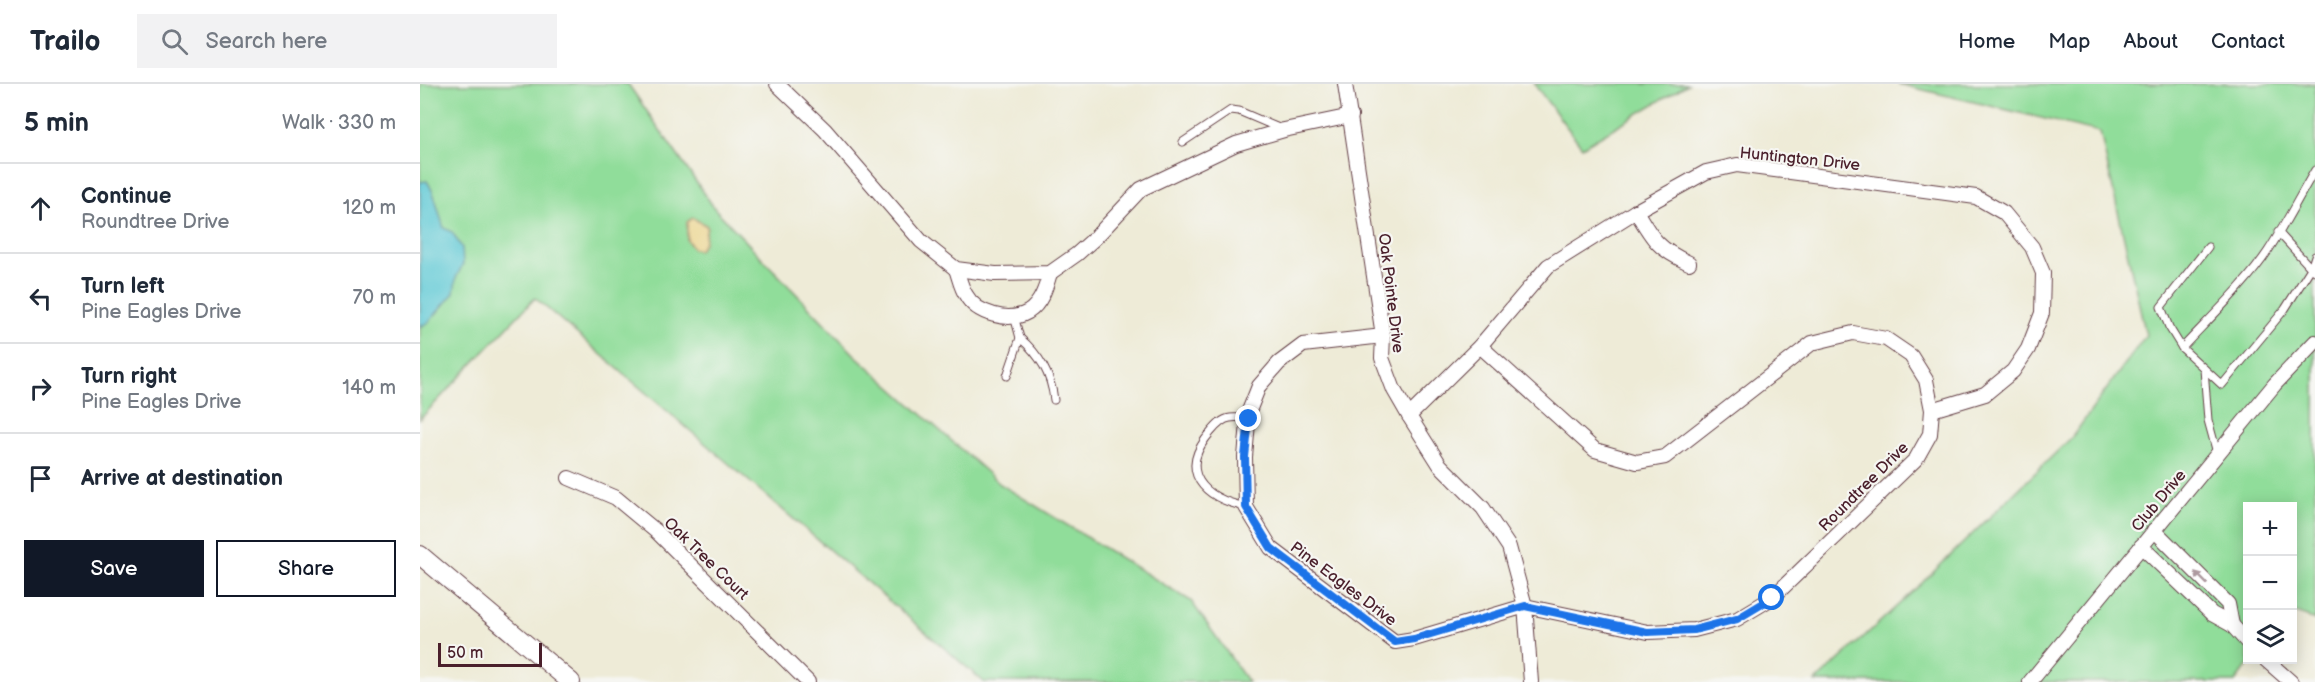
<!DOCTYPE html>
<html lang="en">
<head>
<meta charset="utf-8">
<style>
  :root { --surface:#fff; --page:#f2f2f3; --text:#1f2937; --muted:#747a83; --line:#e0e1e3; --accent:#111827 }
  body { margin:0; font-family:"Balsamiq Sans",sans-serif; background:var(--page); color:var(--text) }
  .controls { position:absolute; right:18px; bottom:18px; display:grid; overflow:hidden; border-radius:0px; box-shadow:0 3px 15px #0003 }
  .controls button { width:54px; height:54px; display:grid; place-items:center; padding:0; border:0; border-bottom:2px solid var(--line); background:var(--surface); color:var(--text); font:30px sans-serif }
  .scale { position:absolute; left:18px; bottom:15px; width:104px; box-sizing:border-box; padding-left:6px; border:3px solid #4a1f2b; border-top:0; font-size:16px; line-height:21px; white-space:nowrap; color:#4a1f2b; -webkit-text-stroke:4px #f6f6f2; paint-order:stroke }
  .stop { position:absolute; width:18px; height:18px; margin:-14px; border:4px solid #1a73e8; border-radius:50%; background:#fff }
  .stop.end { background:#1a73e8; border-color:#fff; box-shadow:0 2px 6px #0008 }
  .list { margin:0; padding:0; list-style:none }
  h2 { display:flex; justify-content:space-between; align-items:center; height:78px; margin:0; padding:0 24px; font-size:26px }
  h2 small { font-size:20px; font-weight:400; color:var(--muted) }
  .list li { display:grid; grid-template-columns:39px 1fr auto; gap:18px; align-items:center; box-sizing:border-box; height:90px; padding:0 24px; border-top:2px solid var(--line) }
  .list b { display:block; font-size:22px; white-space:nowrap }
  .list p { margin:0; font-size:20px; white-space:nowrap; color:var(--muted) }
  .list em { font-size:20px; font-style:normal; color:var(--muted) }
  .actions { display:flex; gap:12px; padding:18px 24px }
  .actions a { flex:1; padding:14px 0; border:2px solid var(--accent); border-radius:0px; text-align:center; font-size:21px; color:var(--accent) }
  .actions .main { background:var(--accent); color:#fff }
  .icon { flex:none; width:33px; height:33px; fill:none; stroke:currentColor; stroke-width:2; stroke-linecap:round; stroke-linejoin:round }
  .map { position:relative; flex:none; width:1895px; height:598px; overflow:hidden }
  header { display:flex; align-items:center; gap:36px; box-sizing:border-box; height:84px; padding:0 30px; background:var(--surface); border-bottom:2px solid var(--line) }
  header strong { font-size:28px }
  nav { display:flex; gap:33px; margin-inline-start:auto; font-size:21px }
  .search { width:420px; height:54px; background:var(--page); display:flex; align-items:center; gap:15px; box-sizing:border-box; padding:0 21px; border-radius:0px; color:var(--muted); font-size:22px }
  main { display:flex }
  aside { flex:1; background:var(--surface) }
  .map>svg:first-child { display:block }
  .green { fill:#90dd9a; stroke:#6d7e62; stroke-width:1.5 }
  .sand { fill:#eeda9e; stroke:#9c7c64; stroke-width:1.5 }
  .water { fill:#5dc9d5; stroke:#547480; stroke-width:1.5 }
  .lines { fill:none; stroke-linecap:round; stroke-linejoin:round }
  .service-casing { stroke:#633e45; stroke-width:9 }
  .minor-casing { stroke:#633e45; stroke-width:16 }
  .tertiary-casing { stroke:#633e45; stroke-width:20 }
  .service { stroke:#fff; stroke-width:7 }
  .minor { stroke:#fff; stroke-width:14 }
  .tertiary { stroke:#fff; stroke-width:18 }
  .oneway { fill:#ae9aa0 }
  .route { stroke:#1a73e8; stroke-width:8 }
  .labels { text-anchor:middle; stroke-width:4.5; stroke-linejoin:round; paint-order:stroke }
  .street-label { font-size:16px; fill:#4a1f2b; stroke:#f6f6f2 }
</style>
</head>
<body>
<header>
<strong>Trailo</strong>
<div class="search"><svg class="icon" aria-label="search" viewBox="0 0 24 24"><circle cx="10" cy="10" r="6"/><path d="M15 15l6 6"/></svg>Search here</div>
<nav><a>Home</a><a>Map</a><a>About</a><a>Contact</a></nav>
</header>
<main>
<aside>
<h2>5 min<small>Walk · 330 m</small></h2>
<ul class="list">
<li><svg class="icon" aria-label="ahead" viewBox="0 0 24 24"><path d="M12 20V5M6 11l6-6 6 6"/></svg><div><b>Continue</b><p>Roundtree Drive</p></div><em>120 m</em></li>
<li><svg class="icon" aria-label="left" viewBox="0 0 24 24"><path d="M17 20v-9H6M10 6l-5 5 5 5"/></svg><div><b>Turn left</b><p>Pine Eagles Drive</p></div><em>70 m</em></li>
<li><svg class="icon" aria-label="right" viewBox="0 0 24 24"><path d="M7 20v-9h11M14 6l5 5-5 5"/></svg><div><b>Turn right</b><p>Pine Eagles Drive</p></div><em>140 m</em></li>
<li><svg class="icon" aria-label="arrive" viewBox="0 0 24 24"><path d="M6 21V4h12l-3 4 3 4H6"/></svg><div><b>Arrive at destination</b></div></li>
</ul>
<div class="actions"><a class="main">Save</a><a>Share</a></div>
</aside>
<div class="map">
<svg width="1895" height="598" viewBox="0 0 1895 598">
  <rect width="100%" height="100%" fill="#f6f6f2"/>
  <filter id="ink" filterUnits="userSpaceOnUse"><feTurbulence type="fractalNoise" baseFrequency=".0167" numOctaves="2"/><feDisplacementMap in="SourceGraphic" scale="12" xChannelSelector="R" yChannelSelector="G"/><feConvolveMatrix kernelMatrix="1 2 1 2 8 2 1 2 1" color-interpolation-filters="sRGB"/></filter>
  <filter id="wash" filterUnits="userSpaceOnUse"><feTurbulence type="fractalNoise" baseFrequency=".008" numOctaves="4" result="noise"/><feDisplacementMap in="SourceGraphic" scale="24" xChannelSelector="R" yChannelSelector="G"/><feGaussianBlur stdDeviation="1.35" result="paint"/><feColorMatrix in="noise" values="0 0 0 0 0 0 0 0 0 0 0 0 0 0 0 0 0 1.4 0 .05"/><feComposite in="paint" operator="in"/></filter>
  <g filter="url(#wash)">
    <rect width="100%" height="100%" fill="#eeebd7"/>
    <g class="green">
      <path d="M0,0H208L295,125L434,270L580,400L771,517L828,598H564L115,214L0,335Z"/>
      <path d="M1114,0H1268L1162,63Z"/>
      <path d="M1478,0H1895V536L1873,528L1872,422H1828V576H1832L1815,598H1395L1502,499L1652,353L1726,251L1680,48Z"/>
    </g>
    <path class="sand" d="M273,134L287,142L284,159L279,166L273,165L267,156V138Z"/>
    <path class="water" d="M7,97C17,112 18,128 24,144L32,148L42,164L43,180L36,194L34,209L9,238L0,243V98Z"/>
  </g>
  <g filter="url(#ink)">
    <g class="lines">
      <g class="service-casing">
        <g id="service">
          <path d="M763,58L811,26L819,27L861,45"/>
          <path d="M1858,148L1891,184L1865,225L1802,301L1762,264C1789,235 1827,199 1848,167C1865,141 1879,113 1895,86"/>
          <path d="M1895,172L1891,184L1895,187"/>
          <path d="M600,254C620,271 631,290 634,316"/>
          <path d="M1762,264L1749,243L1741,223L1788,163"/>
          <path d="M1784,285L1788,336L1797,369"/>
          <path d="M587,292L600,254L594,232"/>
          <path d="M826,423C784,414 756,388 791,348C796,342 802,335 810,334C816,333 823,334 829,335"/>
        </g>
      </g>
      <g class="minor-casing">
        <g id="minor">
          <path d="M357,0L405,46L501,157L536,185L575,190L630,189L657,170L675,154L721,105L816,60L864,46L931,32"/>
          <path d="M925,0L963,252L962,274L974,306L989,332L1020,381L1063,424L1089,463L1105,522L1111,598"/>
          <path d="M1216,127C1233,156 1238,165 1269,179"/>
          <path d="M536,185C539,193 541,204 546,211C556,230 589,239 608,228C621,220 626,203 630,189"/>
          <path d="M963,252L883,261L859,279L839,302L829,327L825,373L826,423L851,464L975,558L994,555L1105,522L1228,548L1274,546L1317,535L1352,514L1496,375L1510,350L1512,326L1506,296L1491,272L1466,255L1433,249L1392,259L1245,373L1217,378L1175,366L1060,262"/>
          <path d="M989,332L1060,262L1128,182L1216,127L1286,88L1317,81L1556,113L1584,129L1612,163L1623,189L1622,229L1608,265L1593,287L1565,310L1512,326"/>
          <path d="M149,394L196,414L237,448L388,598"/>
          <path d="M1734,446L1808,520L1812,541"/>
          <path d="M1721,462L1792,530L1812,541L1828,559"/>
          <path d="M1846,576L1871,598"/>
          <path d="M1610,598L1855,300L1895,258"/>
        </g>
      </g>
      <g class="tertiary-casing">
        <path id="tertiary" d="M0,471L151,598"/>
      </g>
      <use href="#service" class="service"/>
      <use href="#minor" class="minor"/>
      <use href="#tertiary" class="tertiary"/>
    </g>
    <defs><path id="oneway-solid" d="M-6-.8H1V-3.2L6.5 0L1 3.2V.8H-6Z" transform="scale(1.5)"/></defs>
    <use class="oneway" href="#oneway-solid" transform="translate(1781 494) rotate(-135)"/>
  </g>
  <g class="lines" filter="url(#ink)">
    <path class="route" d="M829,335L825,373L826,423L851,464L975,558L994,555L1105,522L1227,548L1274,546L1317,535L1352,514"/>
  </g>
  <g class="labels">
    <g class="street-label">
      <text transform="translate(1380 74) rotate(6)" y="6">Huntington Drive</text>
      <text transform="translate(972 209) rotate(83)" y="6">Oak Pointe Drive</text>
      <text transform="translate(1443 402) rotate(-45)" y="6">Roundtree Drive</text>
      <text transform="translate(1738 416) rotate(-50)" y="6">Club Drive</text>
      <text transform="translate(287 474) rotate(44)" y="6">Oak Tree Court</text>
      <text transform="translate(924 499) rotate(37)" y="6">Pine Eagles Drive</text>
    </g>
  </g>
</svg>
<div class="controls">
<button>+</button>
<button>−</button>
<button><svg class="icon" aria-label="layers" viewBox="0 0 24 24"><path d="M12 4l9 5-9 5-9-5zM3 14l9 5 9-5"/></svg></button>
</div>
<div class="scale">50 m</div>
<div class="stop" style="left:1352px;top:514px"></div>
<div class="stop end" style="left:829px;top:335px"></div>
</div>
</main>
</body>
</html>
